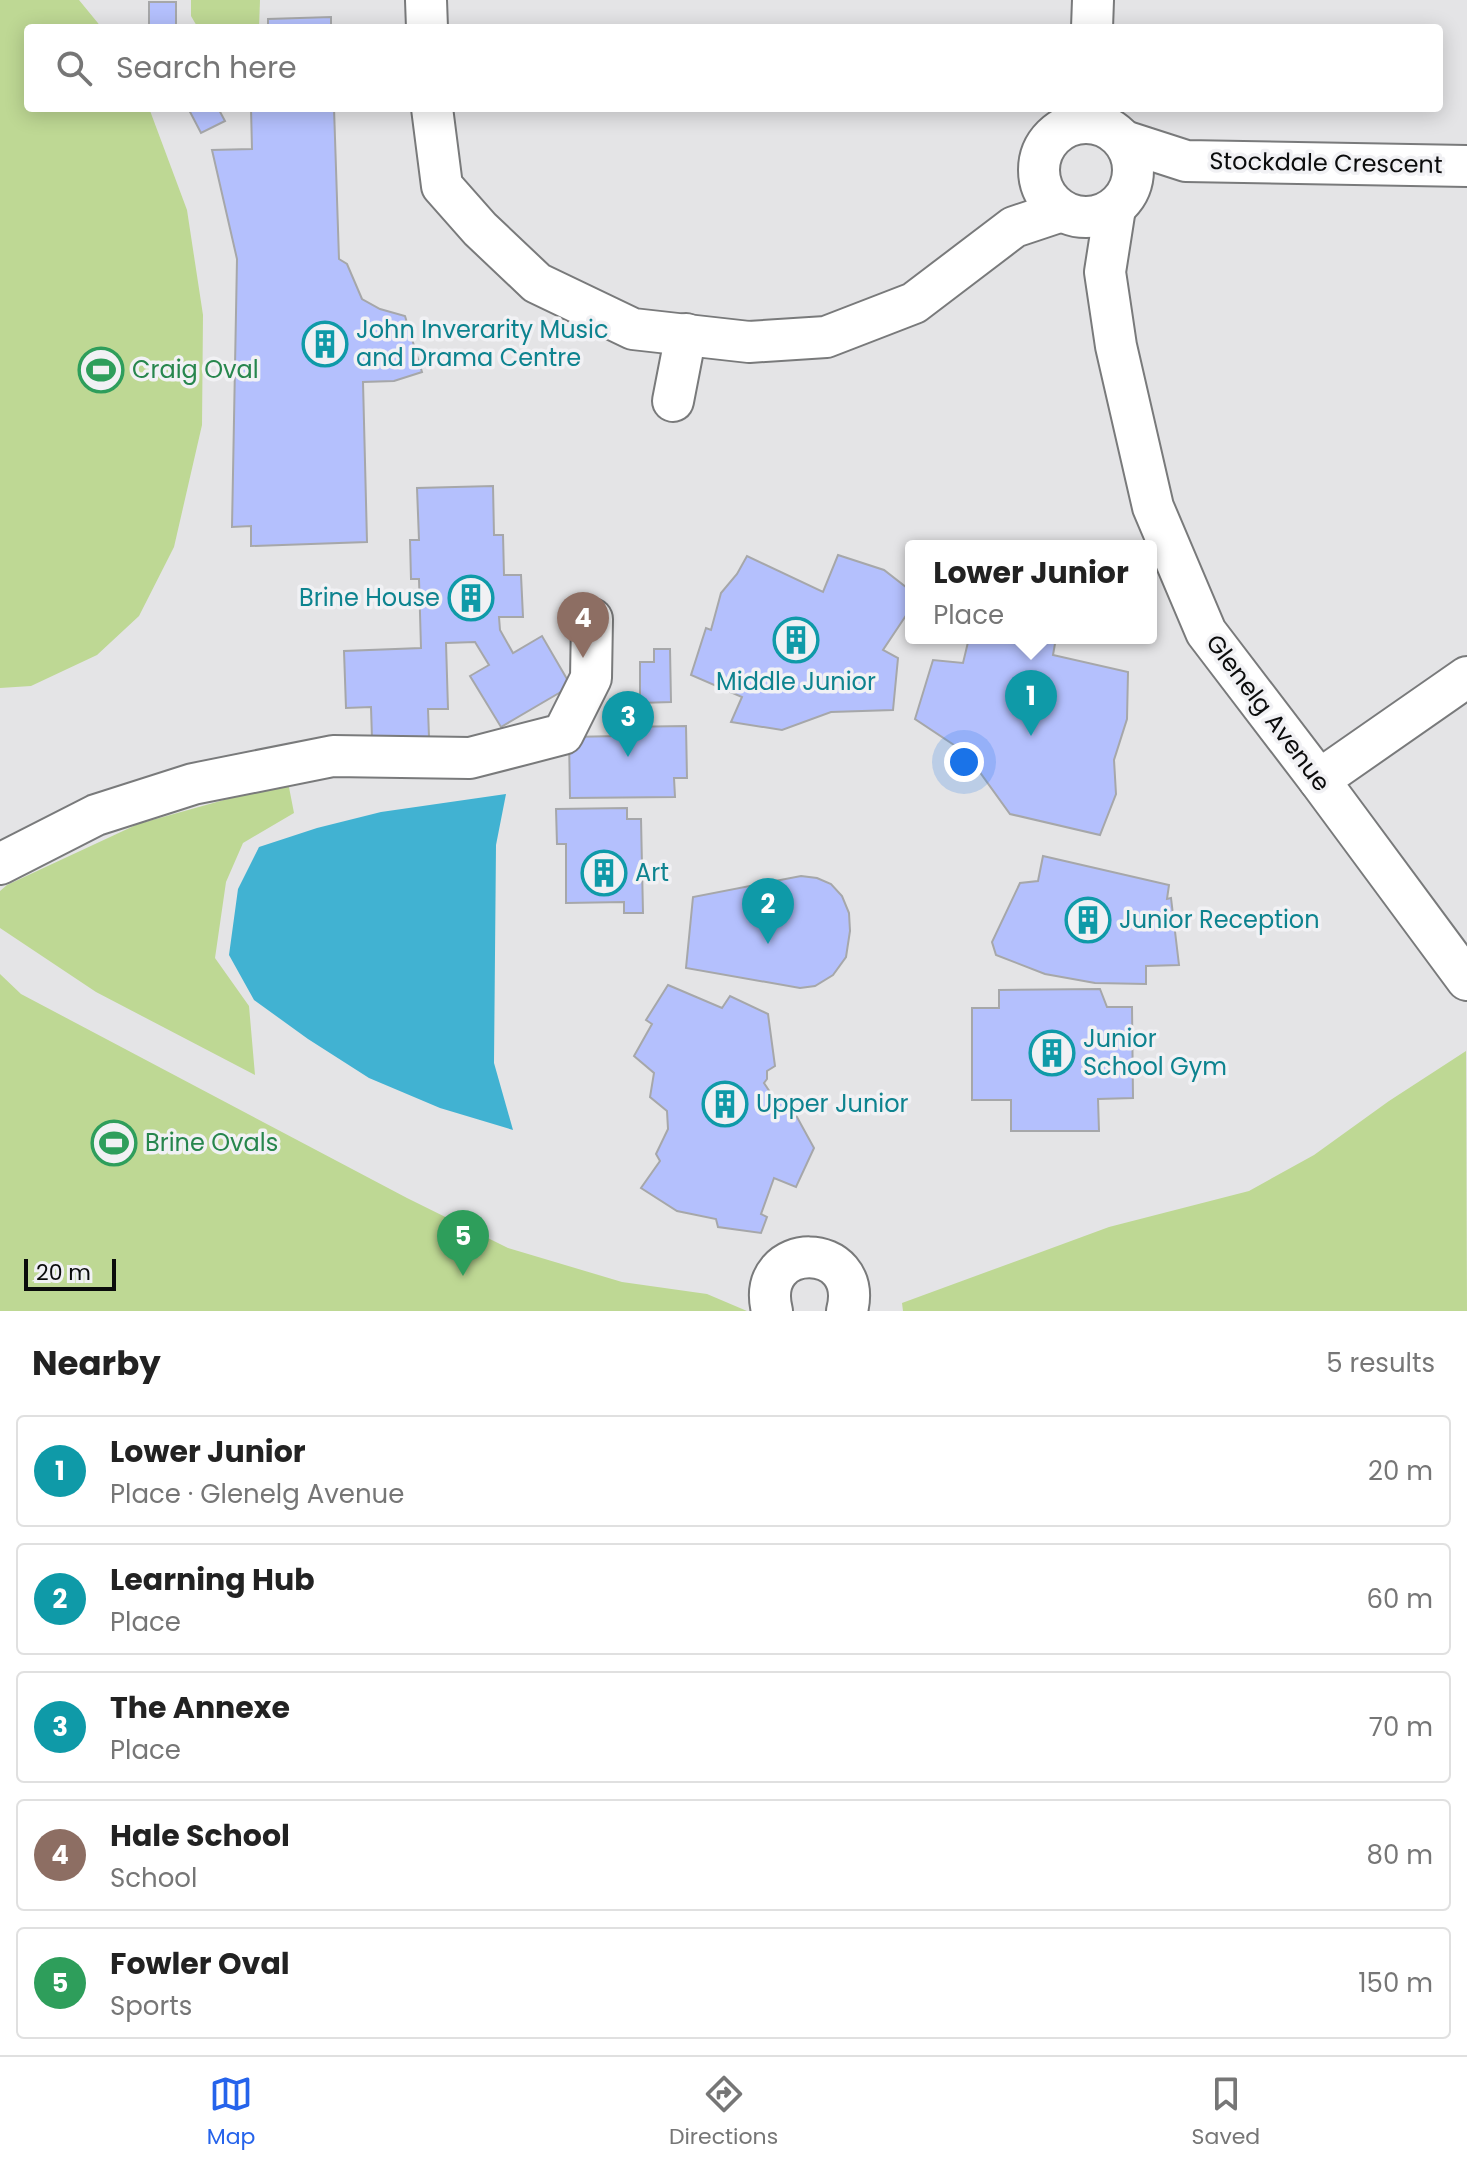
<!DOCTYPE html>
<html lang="en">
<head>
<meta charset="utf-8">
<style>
  :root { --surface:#fff; --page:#f2f2f2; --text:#222; --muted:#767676; --line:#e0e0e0; --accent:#2563eb }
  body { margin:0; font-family:Poppins,sans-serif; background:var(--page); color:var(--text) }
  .scale { position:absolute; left:24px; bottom:20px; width:92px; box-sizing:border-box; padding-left:8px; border:4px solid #0b0c0c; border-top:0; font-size:22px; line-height:28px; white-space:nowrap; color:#0b0c0c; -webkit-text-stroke:6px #f1f1f4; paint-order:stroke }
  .you { position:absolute; left:964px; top:762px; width:28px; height:28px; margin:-20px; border:6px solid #fff; border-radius:50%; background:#1a73e8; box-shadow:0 0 0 12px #1a73e833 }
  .badge { display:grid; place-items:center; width:52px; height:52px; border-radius:50%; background:var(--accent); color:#fff; font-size:26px; font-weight:700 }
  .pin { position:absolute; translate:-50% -66px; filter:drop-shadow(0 2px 4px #0008) }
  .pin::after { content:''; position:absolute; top:42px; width:28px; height:24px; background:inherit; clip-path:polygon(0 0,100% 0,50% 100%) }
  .popup { position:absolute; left:905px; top:540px; width:252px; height:104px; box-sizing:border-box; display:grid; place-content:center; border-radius:8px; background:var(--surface); filter:drop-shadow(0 2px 6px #0005); font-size:26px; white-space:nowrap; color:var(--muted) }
  .popup b { font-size:30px; color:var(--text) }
  .popup::after { content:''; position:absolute; left:50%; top:100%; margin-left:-16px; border:16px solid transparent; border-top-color:var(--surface) }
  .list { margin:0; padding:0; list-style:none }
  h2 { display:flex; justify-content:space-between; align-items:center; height:104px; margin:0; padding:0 32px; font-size:34px }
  h2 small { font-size:26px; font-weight:400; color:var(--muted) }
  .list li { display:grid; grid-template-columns:52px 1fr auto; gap:24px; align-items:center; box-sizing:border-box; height:112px; margin:0 16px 16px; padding:0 16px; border:2px solid var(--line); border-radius:8px }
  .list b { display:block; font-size:30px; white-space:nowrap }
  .list p { margin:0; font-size:26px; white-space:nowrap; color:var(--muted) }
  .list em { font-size:26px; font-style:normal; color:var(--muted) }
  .icon { flex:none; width:44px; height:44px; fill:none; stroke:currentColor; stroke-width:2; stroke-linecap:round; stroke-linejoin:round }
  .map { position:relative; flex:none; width:1467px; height:1311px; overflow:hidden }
  .search { position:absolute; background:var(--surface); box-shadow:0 4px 20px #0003; left:24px; right:24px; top:24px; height:88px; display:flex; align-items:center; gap:20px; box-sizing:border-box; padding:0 28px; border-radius:8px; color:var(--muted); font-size:30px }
  .sheet { height:744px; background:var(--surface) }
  nav { display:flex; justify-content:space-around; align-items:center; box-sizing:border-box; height:112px; border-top:2px solid var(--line); background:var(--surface); font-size:22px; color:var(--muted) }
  nav a { display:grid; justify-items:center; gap:4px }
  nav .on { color:var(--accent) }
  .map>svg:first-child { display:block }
  .green { fill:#bed894 }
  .water { fill:#41b2d2 }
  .building { fill:#b4c0fd; stroke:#a6a7a9; stroke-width:2 }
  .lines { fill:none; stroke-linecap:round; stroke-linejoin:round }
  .minor-casing { stroke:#797a7b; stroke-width:44 }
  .minor { stroke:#fff; stroke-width:40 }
  .labels { text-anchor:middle; stroke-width:7; stroke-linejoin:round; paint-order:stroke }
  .street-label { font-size:24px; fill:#0b0c0c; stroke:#f1f1f4 }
  .culture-label { font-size:24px; fill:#0d838f; stroke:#f1f1f4; text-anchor:start }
  .leisure-label { font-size:24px; fill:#27864d; stroke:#f1f1f4; text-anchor:start }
</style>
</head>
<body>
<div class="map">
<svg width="1467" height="1311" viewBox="0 0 1467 1311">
  <rect width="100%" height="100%" fill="#e4e4e6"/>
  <g class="green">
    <path d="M0,0H79L102,28H28V108H149L187,210L203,315L202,425L174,547L139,616L97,655L31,686L0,688Z"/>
    <path d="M191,0H260L259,28H198L191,16Z"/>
    <path d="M288,782L294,813L243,843L226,882L215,958L249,1006L255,1075L96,992L0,928V891L7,885L138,824Z"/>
    <path d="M0,974L21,994L407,1198L508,1248L622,1282L707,1294L747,1311H0Z"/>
    <path d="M1466,1051L1467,1311H903L902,1303L1109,1227L1249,1191L1314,1155L1389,1101Z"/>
  </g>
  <path class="water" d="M506,794L496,845L494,1063L513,1130L440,1108L369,1078L308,1039L254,1000L229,955L238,889L259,847L317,828L381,812Z"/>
  <g class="building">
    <rect x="149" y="2" width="27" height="26"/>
    <path d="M331,17V28H268V19Z"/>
    <path d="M188,108H218L225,121L201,133Z"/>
    <path d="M251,108H334L339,259L347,264L362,299L380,309L405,316L422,372L394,381L363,382L367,542L251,546V526L232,527L237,259L212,150L252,149Z"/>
    <path d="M493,486L494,535H503L504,575H521L523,617H499L500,630L513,653L542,636L571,686L501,727L470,676L489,665L475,642L446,643L448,709H428L429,737L372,739L371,707L346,708L344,651L421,648L419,579H411L410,540H419L417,488Z"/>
    <path d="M838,555L884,570L911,591V608L883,650L898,658L893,710L831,712L782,730L731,722L742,697L691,675L706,628L711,630L721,593L737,574L747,556L823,592Z"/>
    <path d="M969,638H1056L1053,655L1128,672L1127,719L1114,760L1116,794L1100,835L1010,814L966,753L915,719L933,660L963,663Z"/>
    <path d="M654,649H670L671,702L640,703V662H654Z"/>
    <path d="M686,726L687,778H674L675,797L570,798L569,737L619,736V727Z"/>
    <path d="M627,808V819H641L643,913H624V902L566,903V844H557L556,809Z"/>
    <path d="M1043,856L1169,885L1167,899L1171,898L1179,965L1146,966V984L1095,983L1045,974L996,955L992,942L1020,883L1038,881Z"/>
    <path d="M801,876L817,878L831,884L842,896L849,913L850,931L846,957L833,975L815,986L800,988L686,968L693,897Z"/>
    <path d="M668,985L722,1008L730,996L768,1014L775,1066L767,1071V1079L764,1083L774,1098L786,1097L814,1148L796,1187L774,1178L761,1214L767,1217L761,1233L718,1227L716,1219L677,1211L641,1188L660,1161L656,1154L668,1129L667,1111L650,1097L654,1073L634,1056L652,1024L646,1020Z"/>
    <path d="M1100,989L1107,1007H1132L1133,1098L1098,1099L1099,1131H1011V1100H972V1008H999V990Z"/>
  </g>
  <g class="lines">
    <g class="minor-casing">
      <g id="minor">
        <path d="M426,0L427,28"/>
        <path d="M1092,28L1093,0"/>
        <path d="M432,108L442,186L480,229L537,283L633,329L749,342L826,337L914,303L1014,227L1062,211"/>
        <circle cx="1086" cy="170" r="47"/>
        <path d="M1124,141L1186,161L1467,166"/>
        <path d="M1115,208L1105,272L1116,346L1153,507L1206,632L1319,780L1467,980"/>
        <path d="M673,401L686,334"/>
        <path d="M1319,780L1467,677"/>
        <path d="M0,864L96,815L193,784L333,756L470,758L563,734L591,678L592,619"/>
        <path d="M772,1311C754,1239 865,1240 847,1311"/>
      </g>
    </g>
    <use href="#minor" class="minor"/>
  </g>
  <defs>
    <g id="building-ring" transform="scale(2.3)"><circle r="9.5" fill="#f1f1f4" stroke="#0f9aa8" stroke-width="1.5"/><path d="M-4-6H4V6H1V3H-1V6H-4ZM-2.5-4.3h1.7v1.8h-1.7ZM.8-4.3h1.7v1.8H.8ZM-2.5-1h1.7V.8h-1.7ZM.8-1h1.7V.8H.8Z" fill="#0f9aa8"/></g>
    <g id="stadium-ring" transform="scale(2.3)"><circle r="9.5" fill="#f1f1f4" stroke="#2e9e5b" stroke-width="1.5"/><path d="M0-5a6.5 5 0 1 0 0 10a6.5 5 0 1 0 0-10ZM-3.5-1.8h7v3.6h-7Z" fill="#2e9e5b"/></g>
  </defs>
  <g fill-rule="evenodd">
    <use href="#building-ring" x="325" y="344"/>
    <use href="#stadium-ring" x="101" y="370"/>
    <use href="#building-ring" x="471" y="598"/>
    <use href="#building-ring" x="796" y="640"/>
    <use href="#building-ring" x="604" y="873"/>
    <use href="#building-ring" x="1088" y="920"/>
    <use href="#building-ring" x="1052" y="1053"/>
    <use href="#building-ring" x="725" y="1104"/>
    <use href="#stadium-ring" x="114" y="1143"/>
  </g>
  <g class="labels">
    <g class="street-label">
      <text transform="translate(1326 163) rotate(1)" y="8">Stockdale Crescent</text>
      <text transform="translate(1268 713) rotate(53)" y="8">Glenelg Avenue</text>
    </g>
    <g class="culture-label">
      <text x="356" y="338">John Inverarity Music<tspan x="356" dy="28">and Drama Centre</tspan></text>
      <text x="440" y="606" text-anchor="end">Brine House</text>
      <text x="796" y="690" text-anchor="middle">Middle Junior</text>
      <text x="635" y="881">Art</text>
      <text x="1119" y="928">Junior Reception</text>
      <text x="1083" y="1047">Junior<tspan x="1083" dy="28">School Gym</tspan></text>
      <text x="756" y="1112">Upper Junior</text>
    </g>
    <g class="leisure-label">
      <text x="132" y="378">Craig Oval</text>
      <text x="145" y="1151">Brine Ovals</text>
    </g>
  </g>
</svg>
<div class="scale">20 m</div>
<div class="you"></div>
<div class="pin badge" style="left:1031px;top:736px;background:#0f9aa8">1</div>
<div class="popup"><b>Lower Junior</b>Place</div>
<div class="pin badge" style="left:768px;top:944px;background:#0f9aa8">2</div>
<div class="pin badge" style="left:628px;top:757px;background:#0f9aa8">3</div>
<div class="pin badge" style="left:583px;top:658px;background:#8d6e63">4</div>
<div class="pin badge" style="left:463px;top:1276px;background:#2e9e5b">5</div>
<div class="search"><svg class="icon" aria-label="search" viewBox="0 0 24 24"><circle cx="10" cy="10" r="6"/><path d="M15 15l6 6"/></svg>Search here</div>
</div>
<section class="sheet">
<h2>Nearby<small>5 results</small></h2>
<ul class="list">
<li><span class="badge" style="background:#0f9aa8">1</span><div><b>Lower Junior</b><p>Place · Glenelg Avenue</p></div><em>20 m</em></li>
<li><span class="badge" style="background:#0f9aa8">2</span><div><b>Learning Hub</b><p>Place</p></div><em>60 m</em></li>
<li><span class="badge" style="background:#0f9aa8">3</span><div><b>The Annexe</b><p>Place</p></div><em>70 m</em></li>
<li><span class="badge" style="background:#8d6e63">4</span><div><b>Hale School</b><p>School</p></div><em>80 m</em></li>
<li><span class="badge" style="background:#2e9e5b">5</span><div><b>Fowler Oval</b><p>Sports</p></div><em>150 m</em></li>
</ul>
</section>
<nav>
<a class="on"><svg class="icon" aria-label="map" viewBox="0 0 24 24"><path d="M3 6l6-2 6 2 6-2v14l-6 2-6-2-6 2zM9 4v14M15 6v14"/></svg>Map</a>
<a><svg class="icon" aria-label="directions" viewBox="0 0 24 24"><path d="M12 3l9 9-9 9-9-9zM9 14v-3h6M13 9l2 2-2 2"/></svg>Directions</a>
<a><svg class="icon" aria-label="saved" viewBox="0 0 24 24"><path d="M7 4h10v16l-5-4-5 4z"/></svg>Saved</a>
</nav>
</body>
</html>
